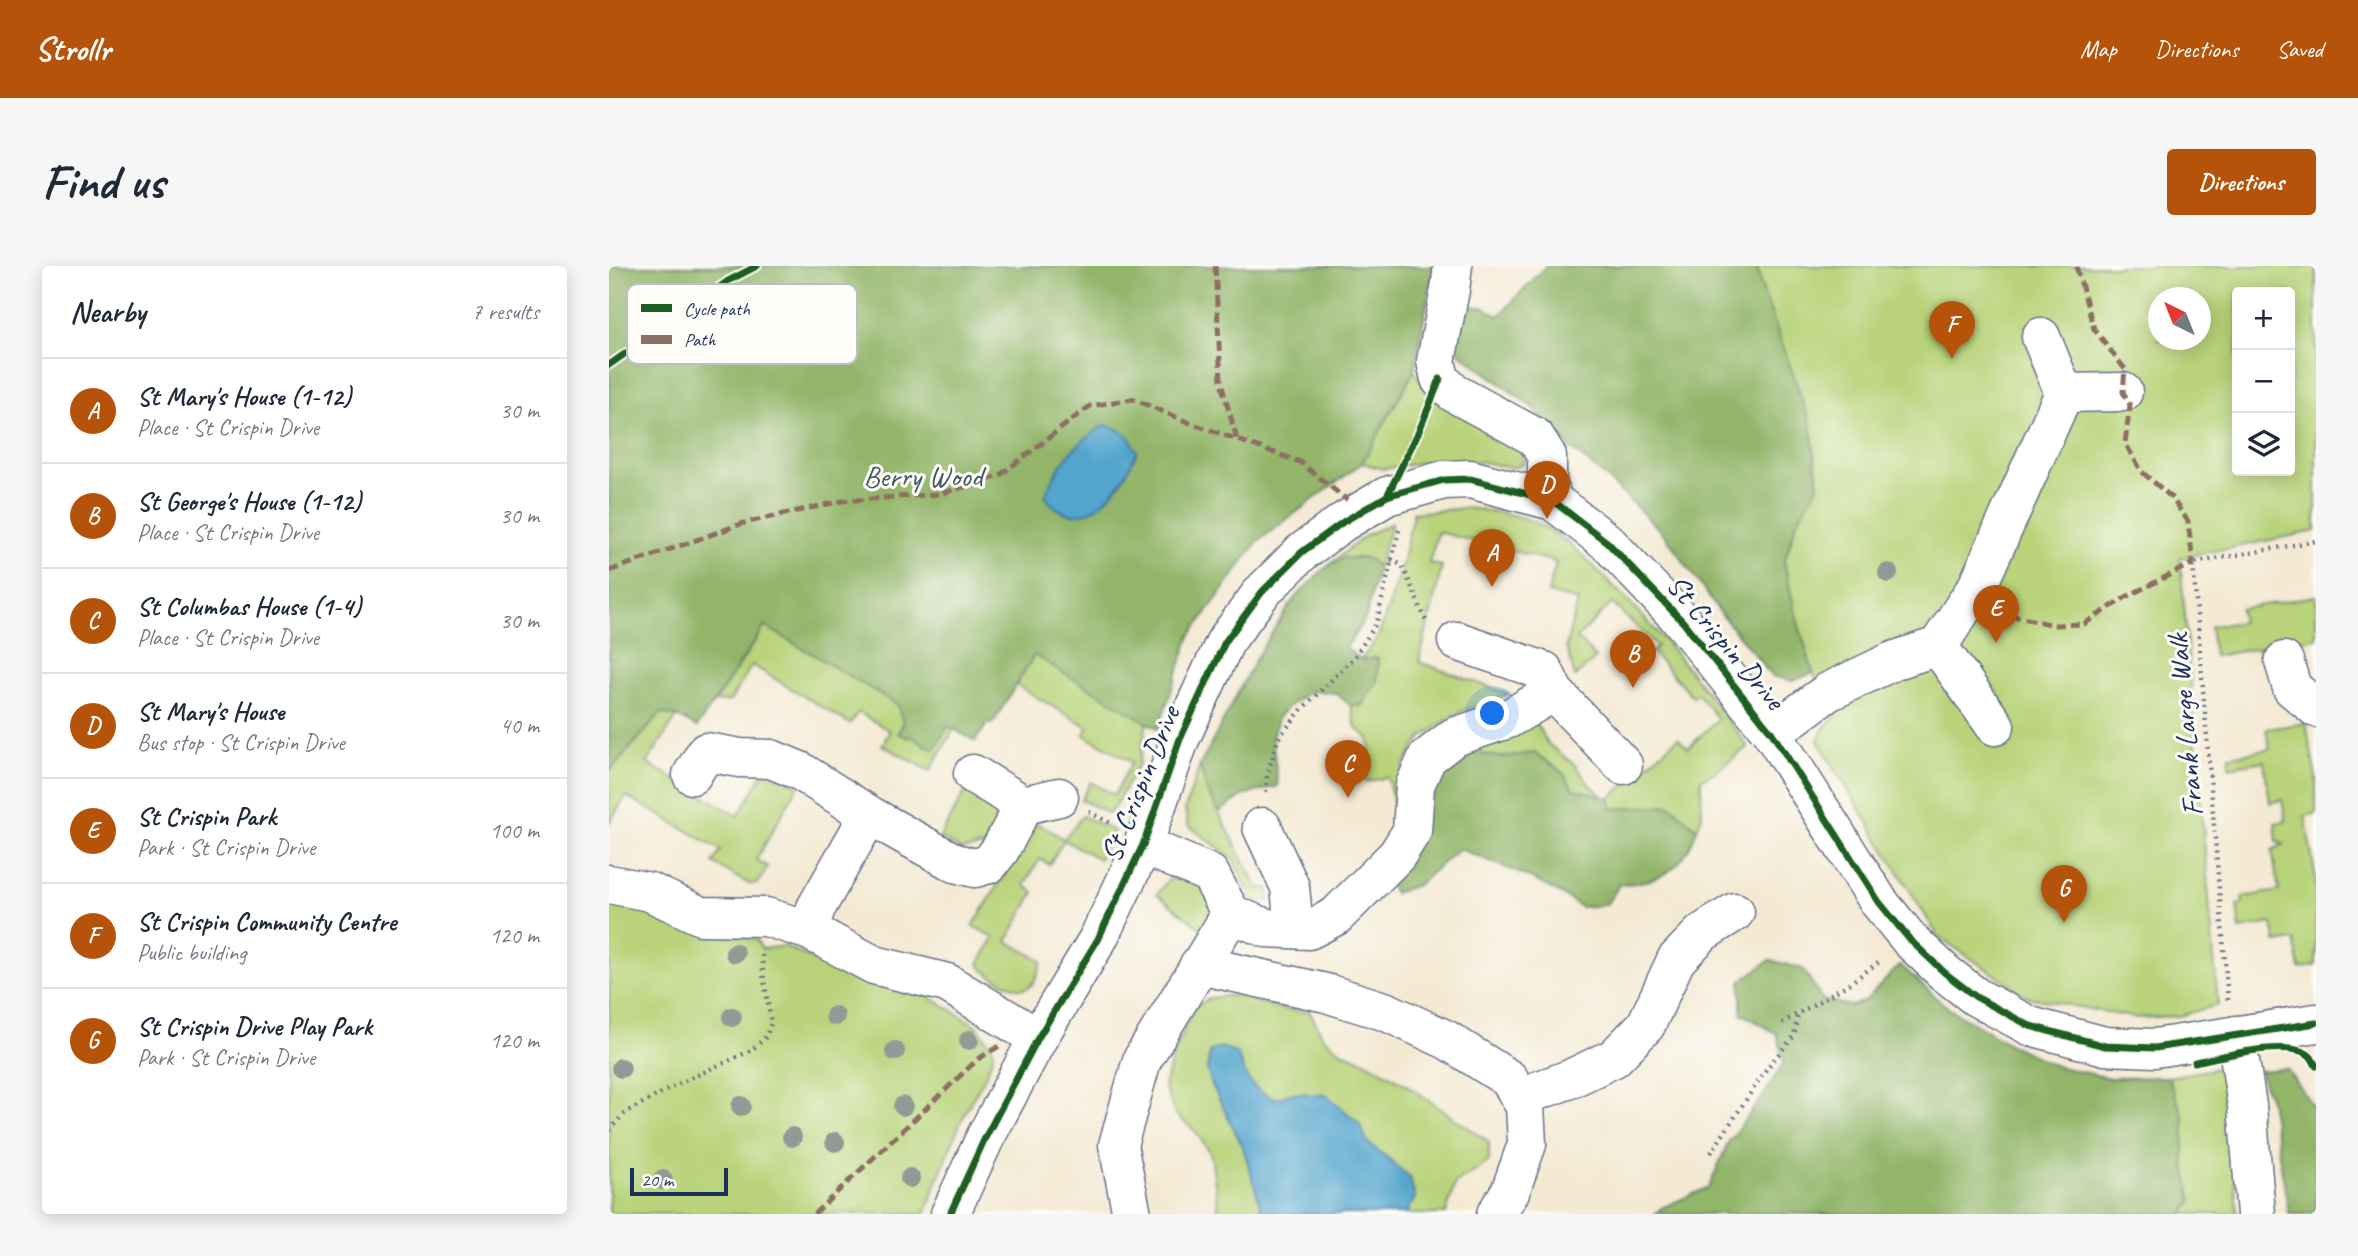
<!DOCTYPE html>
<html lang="en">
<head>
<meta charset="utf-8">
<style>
  :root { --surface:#fff; --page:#f6f6f7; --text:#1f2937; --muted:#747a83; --line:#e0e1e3; --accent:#b45309 }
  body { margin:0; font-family:Caveat,sans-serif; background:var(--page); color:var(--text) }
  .controls { position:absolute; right:21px; top:21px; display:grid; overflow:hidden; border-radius:7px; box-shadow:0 4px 18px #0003 }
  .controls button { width:63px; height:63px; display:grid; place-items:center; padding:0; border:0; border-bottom:2px solid var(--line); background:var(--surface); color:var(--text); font:35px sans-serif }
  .compass { position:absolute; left:1539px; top:21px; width:63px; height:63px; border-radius:50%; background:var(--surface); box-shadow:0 4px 18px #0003; rotate:317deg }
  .scale { position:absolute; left:21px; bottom:18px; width:98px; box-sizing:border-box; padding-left:7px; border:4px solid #1b2f5e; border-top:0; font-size:19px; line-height:24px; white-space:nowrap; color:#1b2f5e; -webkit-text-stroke:5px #fdfcf7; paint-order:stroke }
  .you { position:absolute; left:884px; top:448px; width:24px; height:24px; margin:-18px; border:5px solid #fff; border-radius:50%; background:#1a73e8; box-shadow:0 0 0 10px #1a73e833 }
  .badge { display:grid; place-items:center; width:46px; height:46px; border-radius:50%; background:var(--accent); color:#fff; font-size:23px; font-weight:700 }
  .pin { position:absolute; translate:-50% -58px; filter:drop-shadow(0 2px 4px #0008) }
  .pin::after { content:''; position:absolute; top:37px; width:24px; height:21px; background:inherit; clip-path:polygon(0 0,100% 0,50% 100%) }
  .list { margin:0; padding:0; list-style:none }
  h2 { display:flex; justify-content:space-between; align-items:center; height:91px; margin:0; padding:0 28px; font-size:30px }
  h2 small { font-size:23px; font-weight:400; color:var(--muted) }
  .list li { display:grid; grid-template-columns:46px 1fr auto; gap:21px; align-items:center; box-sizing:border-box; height:105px; padding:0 28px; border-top:2px solid var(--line) }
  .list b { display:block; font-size:26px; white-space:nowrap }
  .list p { margin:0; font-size:23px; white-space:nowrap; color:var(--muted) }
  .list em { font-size:23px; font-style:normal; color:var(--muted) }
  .icon { flex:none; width:38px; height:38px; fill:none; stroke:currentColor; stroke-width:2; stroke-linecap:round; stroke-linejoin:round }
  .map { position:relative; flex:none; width:1707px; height:948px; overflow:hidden; border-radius:7px }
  header { display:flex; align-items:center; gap:42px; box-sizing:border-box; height:98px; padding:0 35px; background:var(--accent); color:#fff }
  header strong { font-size:33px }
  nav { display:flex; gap:38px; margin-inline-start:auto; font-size:24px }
  .intro { display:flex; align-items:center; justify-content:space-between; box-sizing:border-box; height:168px; padding:0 42px }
  h1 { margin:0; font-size:49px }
  .button { padding:18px 32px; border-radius:7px; background:var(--accent); color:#fff; font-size:24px; font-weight:700 }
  main { display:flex; gap:42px; padding:0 42px }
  aside { flex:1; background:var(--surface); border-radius:7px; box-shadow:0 4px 18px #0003 }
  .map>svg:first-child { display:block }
  .green { fill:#b8d379; stroke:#6a816c; stroke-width:2; fill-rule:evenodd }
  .forest { fill:#92b569; stroke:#567264; stroke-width:2 }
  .water { fill:#52a5cd; stroke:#366a96; stroke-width:2 }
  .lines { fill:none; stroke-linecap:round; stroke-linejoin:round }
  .minor-casing { stroke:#677087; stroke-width:41 }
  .path { stroke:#677087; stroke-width:4.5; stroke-dasharray:2 5; stroke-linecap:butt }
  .minor { stroke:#fff; stroke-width:38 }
  .quiet { stroke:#8d6e63; stroke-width:5; stroke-dasharray:10 5; stroke-linecap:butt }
  .cycleway-casing { stroke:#fdfcf7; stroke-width:11 }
  .cycleway { stroke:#1b5e20; stroke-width:7 }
  .tree { fill:#929a97 }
  .labels { text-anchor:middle; stroke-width:6; stroke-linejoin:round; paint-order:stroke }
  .park-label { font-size:30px; fill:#425865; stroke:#fdfcf7 }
  .street-label { font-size:30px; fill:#1b2f5e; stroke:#fdfcf7 }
  .key { fill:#fdfcf7; stroke:#b9bec9; stroke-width:2 }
  .key-label { font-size:19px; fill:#1b2f5e }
</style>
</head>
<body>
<header>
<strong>Strollr</strong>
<nav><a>Map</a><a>Directions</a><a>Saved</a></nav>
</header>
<div class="intro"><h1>Find us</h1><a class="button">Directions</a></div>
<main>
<aside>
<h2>Nearby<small>7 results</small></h2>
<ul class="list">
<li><span class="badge">A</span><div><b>St Mary's House (1-12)</b><p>Place · St Crispin Drive</p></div><em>30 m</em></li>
<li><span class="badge">B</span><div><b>St George's House (1-12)</b><p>Place · St Crispin Drive</p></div><em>30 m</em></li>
<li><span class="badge">C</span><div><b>St Columbas House (1-4)</b><p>Place · St Crispin Drive</p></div><em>30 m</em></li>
<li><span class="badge">D</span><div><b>St Mary's House</b><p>Bus stop · St Crispin Drive</p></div><em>40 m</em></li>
<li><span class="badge">E</span><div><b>St Crispin Park</b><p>Park · St Crispin Drive</p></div><em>100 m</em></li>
<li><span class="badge">F</span><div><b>St Crispin Community Centre</b><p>Public building</p></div><em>120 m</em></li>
<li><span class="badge">G</span><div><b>St Crispin Drive Play Park</b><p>Park · St Crispin Drive</p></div><em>120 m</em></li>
</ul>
</aside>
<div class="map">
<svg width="1707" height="948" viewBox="0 0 1707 948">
  <rect width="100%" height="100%" fill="#fdfcf7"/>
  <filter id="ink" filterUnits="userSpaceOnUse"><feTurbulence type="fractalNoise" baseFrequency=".0143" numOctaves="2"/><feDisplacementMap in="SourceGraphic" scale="14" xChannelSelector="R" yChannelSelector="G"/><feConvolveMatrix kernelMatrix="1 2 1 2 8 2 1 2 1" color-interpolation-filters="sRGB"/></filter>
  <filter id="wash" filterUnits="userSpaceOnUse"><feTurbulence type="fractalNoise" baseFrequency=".00686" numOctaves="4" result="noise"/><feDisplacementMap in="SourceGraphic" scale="28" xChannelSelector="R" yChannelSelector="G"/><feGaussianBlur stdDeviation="1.57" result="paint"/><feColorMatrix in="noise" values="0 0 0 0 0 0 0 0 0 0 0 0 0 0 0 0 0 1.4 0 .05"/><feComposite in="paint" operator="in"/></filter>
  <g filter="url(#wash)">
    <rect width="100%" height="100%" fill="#f4ead4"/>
    <g class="green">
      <path d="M1148,0H1707V265L1571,292L1609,739L1570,750L1527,752L1419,731L1329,670L1209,475L1214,463L1227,450L1204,407L1186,346L1175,296L1188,255L1209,220L1202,159L1151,16ZM1628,26H1681V205H1628ZM1549,32H1591V74H1549Z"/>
      <path d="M805,105L817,123L912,182L915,198L902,202L874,196L824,195L774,203L753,197Z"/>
      <path d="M857,242C883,245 912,248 935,261C957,272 976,292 993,309C1048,361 1095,421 1139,481L1106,506L1092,513L1093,550L1088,563L1061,539L1003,543L1001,532L1069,472L1079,482L1109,453L1089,428L1084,431L1043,386L1048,380L1003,337L968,372L987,392L966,411L957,380L969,335L939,327L947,296L829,266L820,297L833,300L810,396L900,428L850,446L813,471L795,498L790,557L778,511L757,516L752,500L761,483L760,472L747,462L742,440L753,439L752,394L769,371L779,343L793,299L804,247Z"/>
      <path d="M783,257L769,300C748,285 734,292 714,304L757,269Z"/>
      <path d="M1707,330V372L1605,390L1601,360L1633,356L1631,343Z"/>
      <path d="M156,360L289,439L294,458L289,467L301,470L339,460L345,463L321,505L273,479L281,465L249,446L241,458L143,399L121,435L106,436Z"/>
      <path d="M425,389L538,456L530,498L501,548L472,534L482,516L505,529L523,496L475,469L479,461L407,419Z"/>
      <path d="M52,447L68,450L38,497L129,550L158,501L189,520L147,594L159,601L148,618H140L104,597L112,584L17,530L0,557V506Z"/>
      <path d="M925,453L939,478L966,499L980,518L994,530L965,523L953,506L926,487L891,491L858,486Z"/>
      <path d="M1697,457L1707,512V547L1696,550L1707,614V699L1691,703L1685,674L1667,677L1663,657L1631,663L1628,639L1634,638L1633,631L1670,625L1663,584L1675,578L1668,575L1666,557L1677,555L1673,534L1661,537L1655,495L1620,501L1621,490L1661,483L1657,463Z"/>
      <path d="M591,499L598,524L649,622H659L660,635H644L624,593L579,559L576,543Z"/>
      <path d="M361,517L384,531L392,550L376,580L352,584L331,571Z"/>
      <path d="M473,550L505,565L490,593L455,574L440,599L431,593L415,619L425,626L398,675L433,695C430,703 428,715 420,721C410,728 375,708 370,698L385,672L364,660L400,601L410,563L430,558L455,573Z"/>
      <path d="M576,612L592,619L603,639L599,655L593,664L548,628L559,614Z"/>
      <path d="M0,637L37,642L69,661L147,673L153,683L176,680L240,710L312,726L368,760L385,784C380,809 368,823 357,845C341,878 329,913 316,948H0Z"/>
      <path d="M626,729L675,743L701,746L714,771L733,786L756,795L796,818L880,876V895L865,906L846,917L837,948H798L799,943L806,932L783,895L759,877L750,857L717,829L684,827L667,833C643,824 636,813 629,789L603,819L634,881L654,948H610L602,888L586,865L566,848L555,820L565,788L584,742L601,732Z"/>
      <path d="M1611,802L1621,838L1628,948H1574L1583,936L1575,894V853L1559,811Z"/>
    </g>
    <g class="forest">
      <path d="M0,0H825L805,105L753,197L649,275L581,370L549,463L425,389L386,454L383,458L379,457L366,475L339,460L325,484L301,470L299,472L289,467L294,458L289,439L156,360L88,461L68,450L52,447L0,506Z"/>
      <path d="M937,0H1148L1151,16L1202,159L1209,220L1188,255L1175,296L1186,346L1204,407L1184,415L1163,410L1112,348L1056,269L999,213L963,183L924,142L843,81L851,40L874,41L890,50Z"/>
      <path d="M734,292H758L769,300L757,351L737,382L752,394L769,392L768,416L753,439L742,440L727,427L702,425L681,439L670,450L663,471L669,520L635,529L610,546L598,524L591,499L647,392L685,333L714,304Z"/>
      <path d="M858,486L891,491L926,487L953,506L965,523L1001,532L1003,543L1061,539L1088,563C1075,603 1052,617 1011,618L997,639L972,641C934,614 893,600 850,583L808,619L785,627L779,616L822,518L835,497Z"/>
      <path d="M1161,694L1194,703L1214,734L1242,740L1256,735L1291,699L1339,742L1400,778L1446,800L1501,812L1559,811L1575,853V894L1583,936L1574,948H1046L1052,942L1100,921L1119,877L1154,830L1175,796L1168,768L1132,747V715Z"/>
      <path d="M1678,803L1707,845V948H1680L1661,834L1650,805Z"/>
    </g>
    <g class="water">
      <path d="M495,159C513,162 520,168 528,185C514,221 474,277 436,231C449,196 464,180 495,159Z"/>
      <path d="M612,781L629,788C636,813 643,824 667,833L684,827L717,829L750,857L759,877L801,911L806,932L799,943L798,948H654L634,881L603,819L598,803L601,785Z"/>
    </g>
  </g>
  <g filter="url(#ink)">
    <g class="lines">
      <g class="minor-casing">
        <g id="minor">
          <path d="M844,0L841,24L827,95L831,113L845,127L926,171L938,190V215L944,235"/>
          <path d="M1455,127L1514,126"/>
          <path d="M848,375L935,405L945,426L1014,499"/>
          <path d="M1329,380L1386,460"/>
          <path d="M1675,395L1683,422L1707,442"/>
          <path d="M1163,467L1219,426L1284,395L1329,380L1369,319L1455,127L1432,71"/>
          <path d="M364,508L415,539L450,531"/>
          <path d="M83,509L97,486L131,492L162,493L191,505L260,549L346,597L366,602L380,598L391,584L415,539"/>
          <path d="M653,561L681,621L685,663"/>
          <path d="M0,618L41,626L92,650L157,651L199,664L265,699L338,717L429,772"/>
          <path d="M622,648L657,662L700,664L727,650L788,589L803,565L806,519L818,492L845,471L899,453L945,426"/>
          <path d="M199,664L207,642L260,549"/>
          <path d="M590,699L717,727L778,746L838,774L900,813L916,840L918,878L901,926L887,948"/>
          <path d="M1627,769L1638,840L1647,948"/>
          <path d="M911,831L961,813L1005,792L1037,759L1067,694L1093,667L1126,646"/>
          <path d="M341,948L376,872L429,772L489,673L534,579L571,473L616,376L653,326L693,286L734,256L778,230L835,214L861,213L944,235L998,276L1074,356L1163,467L1270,636L1301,674L1336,707L1367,731L1421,760L1496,780L1546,782L1707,757"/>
          <path d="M523,948L509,879L533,794L622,648L601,608L534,579"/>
        </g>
      </g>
      <g class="path">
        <path d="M782,294L793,299L818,357"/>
        <path d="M657,526L658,510L669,473L693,443L745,392L767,358L790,264"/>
        <path d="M480,546L504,558"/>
        <path d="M1619,734L1584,297L1707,275"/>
        <path d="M1173,757L1241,717L1273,694"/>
        <path d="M0,864L17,846L69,818L143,784L157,771L162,757L154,707L153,685"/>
        <path d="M1102,887L1158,802L1185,770L1189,747"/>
      </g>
      <use href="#minor" class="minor"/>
      <g class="quiet">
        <path d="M606,0L612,117L628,173"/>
        <path d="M0,305L135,257L233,235L331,228L390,210L481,140L524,133L576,155L691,196L738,234"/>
        <path d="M1371,349H1400L1445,359L1475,358L1517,331L1584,297L1579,255L1562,231L1533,206L1516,177L1521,139L1514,126L1516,103L1485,63L1467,0"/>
        <path d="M205,948L369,793L392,779"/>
      </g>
      <g class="cycleway-casing">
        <g id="cycleway">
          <path d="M0,99L119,15L148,0"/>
          <path d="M778,230L810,165L831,113"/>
          <path d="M1586,796C1611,791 1682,772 1701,790C1704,793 1705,797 1707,800"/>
          <path d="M341,948L376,872L429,772L489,673L534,579L571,473L616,376L653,326L693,286L734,256L778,230L835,214L861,213L944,235L998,276L1074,356L1163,467L1270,636L1301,674L1336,707L1367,731L1421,760L1496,780L1546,782L1707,757"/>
        </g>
      </g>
      <use href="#cycleway" class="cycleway"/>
    </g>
    <g class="tree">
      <circle cx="1279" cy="307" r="10"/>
      <circle cx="126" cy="687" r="10"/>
      <circle cx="226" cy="750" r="10"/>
      <circle cx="123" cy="751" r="10"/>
      <circle cx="360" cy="774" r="10"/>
      <circle cx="286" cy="785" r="10"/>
      <circle cx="12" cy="802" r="10"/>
      <circle cx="132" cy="840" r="10"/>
      <circle cx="294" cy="840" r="10"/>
      <circle cx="183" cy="871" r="10"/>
      <circle cx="226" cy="876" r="10"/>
      <circle cx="301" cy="912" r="10"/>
      <circle cx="54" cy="914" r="10"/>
    </g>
  </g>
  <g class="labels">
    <g class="park-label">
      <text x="314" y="220">Berry Wood</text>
    </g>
    <g class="street-label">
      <text transform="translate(1117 376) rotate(50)" y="10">St Crispin Drive</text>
      <text transform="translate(1576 459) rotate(-95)" y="10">Frank Large Walk</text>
      <text transform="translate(531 518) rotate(-68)" y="10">St Crispin Drive</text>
    </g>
  </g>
  <rect x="18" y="18" width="230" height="80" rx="10" class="key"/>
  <rect x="32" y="38" width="31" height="8" fill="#1b5e20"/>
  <rect x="32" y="69" width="31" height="9" fill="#8d6e63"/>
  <g class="key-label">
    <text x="75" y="49">Cycle path</text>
    <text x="75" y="80">Path</text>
  </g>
</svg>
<div class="controls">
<button>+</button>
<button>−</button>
<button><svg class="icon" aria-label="layers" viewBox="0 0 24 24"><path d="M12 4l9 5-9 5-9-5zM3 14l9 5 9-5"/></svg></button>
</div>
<svg class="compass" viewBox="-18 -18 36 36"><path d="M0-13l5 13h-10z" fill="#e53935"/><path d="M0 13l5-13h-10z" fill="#747a83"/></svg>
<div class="scale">20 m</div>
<div class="you"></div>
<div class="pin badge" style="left:883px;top:321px">A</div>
<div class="pin badge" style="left:1024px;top:422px">B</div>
<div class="pin badge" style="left:739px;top:532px">C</div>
<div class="pin badge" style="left:938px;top:253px">D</div>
<div class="pin badge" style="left:1387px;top:377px">E</div>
<div class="pin badge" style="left:1343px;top:93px">F</div>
<div class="pin badge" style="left:1455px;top:657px">G</div>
</div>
</main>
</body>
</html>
